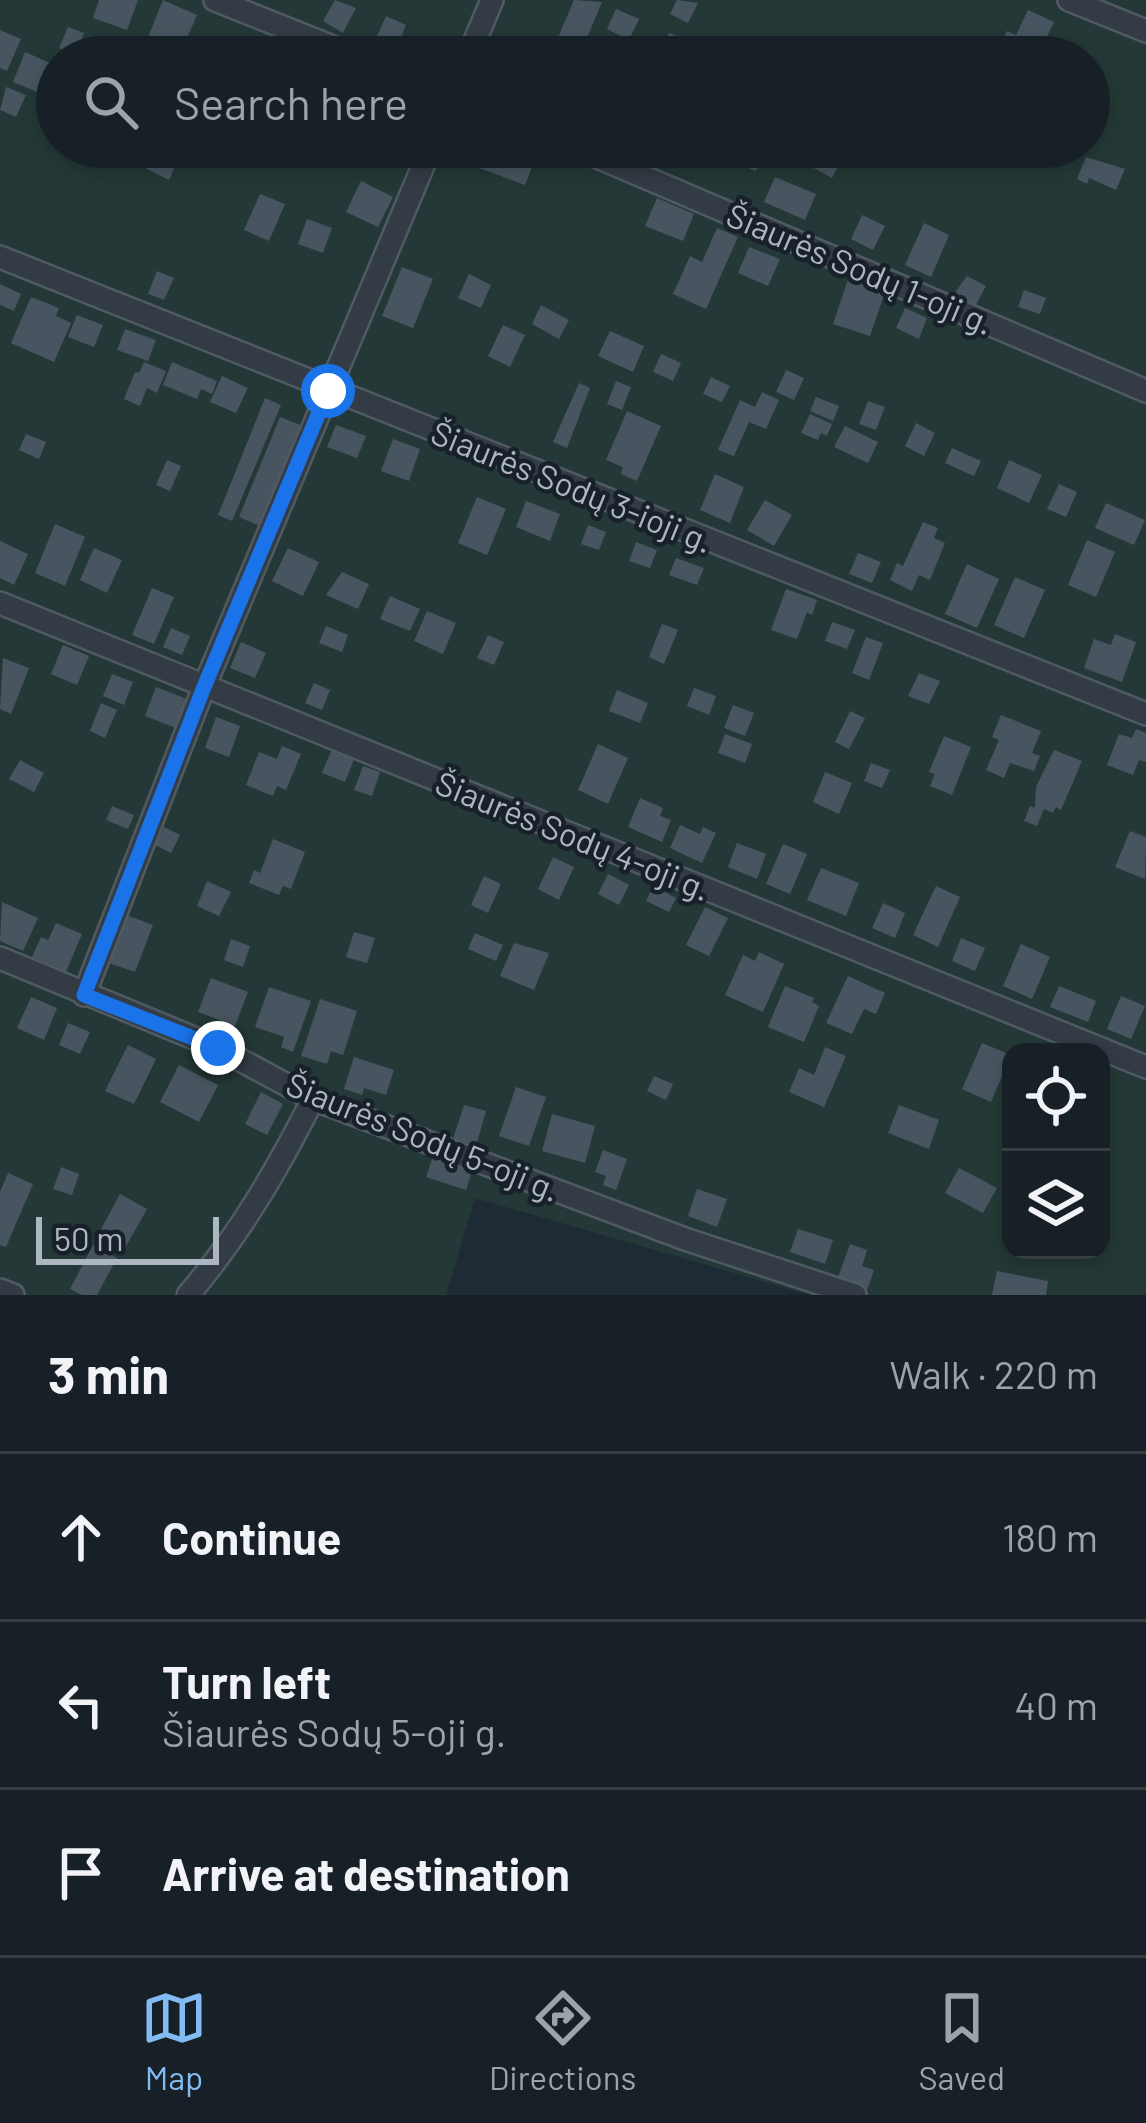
<!DOCTYPE html>
<html lang="en">
<head>
<meta charset="utf-8">
<style>
  :root { --surface:#172027; --page:#20282f; --text:#f1f3f6; --muted:#9ea3a7; --line:#363e44; --accent:#81bbf2 }
  body { margin:0; font-family:Barlow,sans-serif; background:var(--page); color:var(--text) }
  .controls { position:absolute; right:36px; bottom:36px; display:grid; overflow:hidden; border-radius:24px; box-shadow:0 6px 18px #0003 }
  .controls button { width:108px; height:108px; display:grid; place-items:center; padding:0; border:0; border-bottom:3px solid var(--line); background:var(--surface); color:var(--text); font:60px sans-serif }
  .scale { position:absolute; left:36px; bottom:30px; width:183px; box-sizing:border-box; padding-left:12px; border:6px solid #acb7c2; border-top:0; font-size:33px; line-height:42px; white-space:nowrap; color:#acb7c2; -webkit-text-stroke:9px #182129; paint-order:stroke }
  .stop { position:absolute; width:36px; height:36px; margin:-27px; border:9px solid #1a73e8; border-radius:50%; background:#fff }
  .stop.end { background:#1a73e8; border-color:#fff; box-shadow:0 3px 12px #0008 }
  .list { margin:0; padding:0; list-style:none }
  h2 { display:flex; justify-content:space-between; align-items:center; height:156px; margin:0; padding:0 48px; font-size:51px }
  h2 small { font-size:39px; font-weight:400; color:var(--muted) }
  .list li { display:grid; grid-template-columns:78px 1fr auto; gap:36px; align-items:center; box-sizing:border-box; height:168px; padding:0 48px; border-top:3px solid var(--line) }
  .list b { display:block; font-size:45px; white-space:nowrap }
  .list p { margin:0; font-size:39px; white-space:nowrap; color:var(--muted) }
  .list em { font-size:39px; font-style:normal; color:var(--muted) }
  .icon { flex:none; width:66px; height:66px; fill:none; stroke:currentColor; stroke-width:2; stroke-linecap:round; stroke-linejoin:round }
  .map { position:relative; flex:none; width:1146px; height:1295px; overflow:hidden }
  .search { position:absolute; background:var(--surface); box-shadow:0 6px 18px #0003; left:36px; right:36px; top:36px; height:132px; display:flex; align-items:center; gap:30px; box-sizing:border-box; padding:0 42px; border-radius:66px; color:var(--muted); font-size:45px }
  .sheet { height:660px; background:var(--surface) }
  nav { display:flex; justify-content:space-around; align-items:center; box-sizing:border-box; height:168px; border-top:3px solid var(--line); background:var(--surface); font-size:33px; color:var(--muted) }
  nav a { display:grid; justify-items:center; gap:6px }
  nav .on { color:var(--accent) }
  .map>svg:first-child { display:block }
  .green { fill:#243937; fill-rule:evenodd }
  .building { fill:#485560 }
  .lines { fill:none; stroke-linecap:round; stroke-linejoin:round }
  .minor-casing { stroke:#505a63; stroke-width:26 }
  .minor { stroke:#333c45; stroke-width:21 }
  .route { stroke:#1a73e8; stroke-width:15 }
  .labels { text-anchor:middle; stroke-width:9; stroke-linejoin:round; paint-order:stroke }
  .street-label { font-size:33px; fill:#acb7c2; stroke:#182129 }
</style>
</head>
<body>
<div class="map">
<svg width="1146" height="1295" viewBox="0 0 1146 1295">
  <rect width="100%" height="100%" fill="#1f2b34"/>
  <path class="green" d="M0,0H1146V1295H810L475,1198L446,1295H0ZM57,57H1089V147H57ZM1011,1052H1101V1250H1011Z"/>
  <g class="building">
    <path d="M99,0H138L127,30L93,18Z"/>
    <path d="M163,0L197,15L180,54L147,40Z"/>
    <path d="M335,0L356,8L343,33L323,21Z"/>
    <path d="M574,0L602,2L579,57L554,47Z"/>
    <path d="M677,0L698,3L688,23L670,14Z"/>
    <path d="M616,9L639,19L629,40L607,29Z"/>
    <path d="M1028,10L1054,22L1037,57L996,55L1007,31L1016,35Z"/>
    <path d="M386,16L406,25L395,52L374,43Z"/>
    <path d="M68,27L84,33L76,54L59,48Z"/>
    <path d="M0,30L21,39L7,71L0,68Z"/>
    <path d="M669,33L685,39L678,57H659Z"/>
    <path d="M254,36L278,46L276,52L288,57H245Z"/>
    <path d="M951,36L979,50L975,57H939Z"/>
    <path d="M25,52L57,66L44,95L13,82Z"/>
    <path d="M6,87L26,95L16,117L0,110Z"/>
    <path d="M155,147L181,154L169,180L145,168Z"/>
    <path d="M327,147H369L360,167L325,152Z"/>
    <path d="M472,147H520L537,154L525,185L466,163Z"/>
    <path d="M628,147H667L659,165L626,152Z"/>
    <path d="M733,147H766L756,171L728,160Z"/>
    <path d="M820,147L842,159L832,178L810,166Z"/>
    <path d="M1086,157L1125,169L1116,190L1089,178L1087,184L1077,179Z"/>
    <path d="M775,177L816,194L805,220L764,202Z"/>
    <path d="M361,181L393,197L378,227L346,212Z"/>
    <path d="M260,194L285,204L269,241L244,230Z"/>
    <path d="M657,198L694,214L683,241L645,226Z"/>
    <path d="M862,215L885,226L873,250L851,239Z"/>
    <path d="M307,219L332,228L323,253L298,244Z"/>
    <path d="M924,223L949,235L931,277L905,265Z"/>
    <path d="M717,228L738,237L706,309L673,294L690,256L702,262Z"/>
    <path d="M749,247L780,259L768,286L738,273Z"/>
    <path d="M402,267L433,279L413,328L382,316Z"/>
    <path d="M157,271L174,278L164,300L148,294Z"/>
    <path d="M469,274L491,285L481,308L458,298Z"/>
    <path d="M967,276L986,286L976,305L954,294Z"/>
    <path d="M848,279L885,292L870,336L833,324Z"/>
    <path d="M0,284L21,294L14,311L0,305Z"/>
    <path d="M1024,290L1046,298L1040,314L1018,307Z"/>
    <path d="M31,297L59,308L56,316L71,323L54,362L11,343Z"/>
    <path d="M541,305L569,320L559,339L532,324Z"/>
    <path d="M905,308L927,318L919,339L896,328Z"/>
    <path d="M77,315L103,325L94,347L68,337Z"/>
    <path d="M503,325L525,335L510,367L488,356Z"/>
    <path d="M125,329L156,340L148,361L117,350Z"/>
    <path d="M610,331L644,346L633,372L598,356Z"/>
    <path d="M661,354L681,363L673,381L653,372Z"/>
    <path d="M144,362L166,371L157,393L147,388L140,406L124,399L135,372L139,373Z"/>
    <path d="M172,362L217,381L212,394L201,389L197,399L163,385Z"/>
    <path d="M786,370L804,378L794,400L776,392Z"/>
    <path d="M222,376L248,388L236,413L210,402Z"/>
    <path d="M711,377L730,386L722,402L703,394Z"/>
    <path d="M616,381L631,387L622,410L607,404Z"/>
    <path d="M579,383L590,388L567,448L553,442Z"/>
    <path d="M762,392L779,400L766,429L749,422L734,456L718,450L740,400L755,407Z"/>
    <path d="M816,397L839,406L833,421L810,411Z"/>
    <path d="M265,398L281,405L232,521L218,515Z"/>
    <path d="M868,401L885,407L876,430L859,424Z"/>
    <path d="M627,411L661,426L637,481L621,474L623,467L606,460Z"/>
    <path d="M810,414L832,424L827,436L821,433L818,440L801,433Z"/>
    <path d="M280,417L303,426L262,527L239,517Z"/>
    <path d="M916,423L935,433L924,456L905,446Z"/>
    <path d="M336,425L366,436L357,458L327,447Z"/>
    <path d="M845,426L878,442L868,463L834,447Z"/>
    <path d="M26,434L46,442L39,459L19,450Z"/>
    <path d="M393,439L420,449L409,481L381,471Z"/>
    <path d="M952,448L981,461L974,476L945,463Z"/>
    <path d="M167,460L181,466L170,491L156,485Z"/>
    <path d="M1009,460L1042,475L1029,503L997,488Z"/>
    <path d="M715,474L744,487L730,523L700,510Z"/>
    <path d="M1059,484L1077,492L1066,517L1047,509Z"/>
    <path d="M477,497L506,509L487,555L458,543Z"/>
    <path d="M765,500L792,515L774,546L747,530Z"/>
    <path d="M526,501L560,514L550,541L516,527Z"/>
    <path d="M1106,503L1145,520L1134,545L1095,528Z"/>
    <path d="M923,522L938,528L934,538L945,543L930,580L919,575L912,591L890,580L897,563L903,566Z"/>
    <path d="M55,524L85,537L65,586L35,573Z"/>
    <path d="M588,525L606,532L599,550L581,544Z"/>
    <path d="M1087,540L1115,552L1096,597L1068,585Z"/>
    <path d="M0,541L28,554L14,585L0,578Z"/>
    <path d="M636,542L657,550L650,568L629,561Z"/>
    <path d="M94,548L122,560L107,593L80,580Z"/>
    <path d="M288,548L319,562L303,596L272,581Z"/>
    <path d="M858,553L881,562L872,583L849,574Z"/>
    <path d="M676,558L704,568L697,585L669,575Z"/>
    <path d="M967,564L999,579L977,628L945,614Z"/>
    <path d="M342,572L369,584L358,609L326,595Z"/>
    <path d="M1015,577L1045,590L1024,638L994,625Z"/>
    <path d="M152,588L174,597L154,644L132,635Z"/>
    <path d="M786,589L817,600L812,615L807,612L797,639L771,630Z"/>
    <path d="M390,596L420,609L410,631L380,619Z"/>
    <path d="M427,611L456,623L443,654L414,641Z"/>
    <path d="M832,622L855,630L847,649L825,641Z"/>
    <path d="M662,624L678,630L664,664L649,657Z"/>
    <path d="M326,626L348,635L342,652L319,643Z"/>
    <path d="M171,628L190,636L182,655L163,647Z"/>
    <path d="M1115,634L1136,642L1122,682L1084,668L1094,639L1111,645Z"/>
    <path d="M488,635L504,642L494,665L477,658Z"/>
    <path d="M866,637L883,643L869,680L852,673Z"/>
    <path d="M241,642L266,653L255,678L230,668Z"/>
    <path d="M63,645L89,656L77,685L51,674Z"/>
    <path d="M3,658L29,668L11,714L0,709Z"/>
    <path d="M919,673L940,681L929,704L908,696Z"/>
    <path d="M112,674L133,682L124,705L103,696Z"/>
    <path d="M314,683L330,690L322,710L305,703Z"/>
    <path d="M156,687L187,699L176,728L145,716Z"/>
    <path d="M694,688L716,696L709,715L687,706Z"/>
    <path d="M617,690L648,703L640,723L609,711Z"/>
    <path d="M101,703L117,710L105,738L90,731Z"/>
    <path d="M733,705L754,713L745,736L724,728Z"/>
    <path d="M850,711L865,718L849,749L835,742Z"/>
    <path d="M1001,715L1041,731L1032,753L1040,756L1034,771L1010,763L1004,778L986,770L999,740L992,737Z"/>
    <path d="M216,717L240,726L229,757L205,748Z"/>
    <path d="M1136,729L1146,733V762L1139,760L1133,775L1107,765L1119,734L1132,738Z"/>
    <path d="M725,734L752,744L745,763L718,753Z"/>
    <path d="M944,736L971,747L952,795L930,786L935,774L929,772Z"/>
    <path d="M598,744L628,758L608,804L578,790Z"/>
    <path d="M282,746L301,754L286,790L277,786L273,796L246,785L259,752L277,759Z"/>
    <path d="M1054,750L1082,761L1061,810L1056,807L1053,813L1044,809L1037,826L1024,821L1030,806L1035,808L1036,787Z"/>
    <path d="M331,751L354,759L345,782L322,773Z"/>
    <path d="M20,760L44,773L34,792L9,779Z"/>
    <path d="M871,763L890,770L882,788L864,781Z"/>
    <path d="M363,766L380,772L372,796L354,790Z"/>
    <path d="M825,772L852,783L839,814L813,802Z"/>
    <path d="M640,798L663,808L660,816L671,820L662,842L628,827Z"/>
    <path d="M112,806L134,815L128,829L106,820Z"/>
    <path d="M680,825L700,834L703,827L716,833L702,863L670,848Z"/>
    <path d="M164,827L180,835L171,853L155,845Z"/>
    <path d="M1130,831L1146,837L1145,879L1115,867Z"/>
    <path d="M273,839L305,852L291,889L283,886L279,895L249,883L254,870L260,873Z"/>
    <path d="M737,843L766,854L757,879L728,867Z"/>
    <path d="M783,844L807,854L790,894L766,884Z"/>
    <path d="M553,857L574,867L559,900L538,889Z"/>
    <path d="M821,868L859,883L846,916L807,900Z"/>
    <path d="M608,874L629,885L619,905L598,894Z"/>
    <path d="M484,876L501,884L488,913L471,905Z"/>
    <path d="M207,881L231,892L219,916L197,906Z"/>
    <path d="M653,886L676,898L669,912L646,901Z"/>
    <path d="M936,886L960,897L938,947L913,935Z"/>
    <path d="M2,902L38,918L23,951L0,941Z"/>
    <path d="M883,903L905,913L895,938L872,928Z"/>
    <path d="M705,907L728,918L709,956L686,945Z"/>
    <path d="M124,914L153,925L135,972L106,962Z"/>
    <path d="M56,923L82,934L66,972L32,957L41,937L48,940Z"/>
    <path d="M354,932L375,938L367,963L346,957Z"/>
    <path d="M475,933L503,945L496,961L468,949Z"/>
    <path d="M961,938L985,948L975,971L952,961Z"/>
    <path d="M231,939L250,946L243,967L224,960Z"/>
    <path d="M514,943L549,953L534,990L500,976Z"/>
    <path d="M1021,944L1050,957L1032,999L1003,986Z"/>
    <path d="M759,952L784,964L763,1012L725,995L743,955L755,961Z"/>
    <path d="M848,976L885,993L876,1014L864,1009L852,1034L826,1023Z"/>
    <path d="M211,978L248,992L235,1026L198,1012Z"/>
    <path d="M785,986L814,998L812,1002L819,1006L804,1042L768,1027Z"/>
    <path d="M1059,986L1096,1001L1088,1022L1050,1007Z"/>
    <path d="M269,987L311,1001L293,1052L281,1047L284,1037L255,1027Z"/>
    <path d="M1121,996L1145,1006L1131,1039L1107,1029Z"/>
    <path d="M31,997L57,1008L44,1040L17,1028Z"/>
    <path d="M320,999L357,1011L343,1055L331,1051L327,1064L301,1056Z"/>
    <path d="M68,1023L90,1032L80,1054L59,1045Z"/>
    <path d="M982,1043L1011,1055L991,1102L962,1089Z"/>
    <path d="M128,1045L156,1059L134,1104L105,1091Z"/>
    <path d="M825,1047L846,1056L824,1107L789,1092L799,1068L814,1075Z"/>
    <path d="M354,1057L394,1070L386,1095L364,1088L362,1095L344,1089Z"/>
    <path d="M179,1065L218,1085L199,1122L160,1102Z"/>
    <path d="M654,1076L673,1084L666,1100L647,1091Z"/>
    <path d="M516,1087L546,1097L529,1146L499,1136Z"/>
    <path d="M261,1092L283,1104L267,1135L245,1124Z"/>
    <path d="M464,1105L486,1111L476,1146L453,1139Z"/>
    <path d="M899,1105L939,1120L929,1149L888,1133Z"/>
    <path d="M552,1114L595,1126L585,1163L542,1151Z"/>
    <path d="M603,1150L627,1159L616,1190L603,1185L606,1176L595,1172Z"/>
    <path d="M439,1157L473,1168L466,1190L426,1177L432,1159L437,1161Z"/>
    <path d="M61,1167L79,1174L72,1195L53,1189Z"/>
    <path d="M959,1168L997,1188L983,1213L945,1193Z"/>
    <path d="M8,1173L33,1184L6,1247L0,1245V1192Z"/>
    <path d="M697,1189L727,1199L717,1227L688,1216Z"/>
    <path d="M120,1194L147,1209L125,1248L99,1233Z"/>
    <path d="M798,1229L833,1240L825,1264L790,1252Z"/>
    <path d="M850,1244L867,1250L862,1266L874,1270L866,1293L836,1283Z"/>
    <path d="M93,1245L117,1258L97,1295H82L70,1289Z"/>
    <path d="M997,1271L1048,1281L1046,1295H992Z"/>
  </g>
  <g class="lines">
    <g class="minor-casing">
      <g id="minor">
        <path d="M215,0L358,57"/>
        <path d="M1069,0L1146,31"/>
        <path d="M468,57L492,0"/>
        <path d="M574,147L1146,391"/>
        <path d="M0,257L1146,714"/>
        <path d="M0,603L1146,1067"/>
        <path d="M0,958L218,1048L313,1099L685,1239L855,1295"/>
        <path d="M84,995L204,687L431,147"/>
        <path d="M0,1290L13,1295"/>
        <path d="M188,1295C240,1234 277,1170 313,1099"/>
      </g>
    </g>
    <use href="#minor" class="minor"/>
  </g>
  <g class="lines">
    <path class="route" d="M218,1048L84,995L204,687L328,391"/>
  </g>
  <g class="labels">
    <g class="street-label">
      <text transform="translate(860 269) rotate(23)" y="12">Šiaurės Sodų 1-oji g.</text>
      <text transform="translate(572 487) rotate(22)" y="12">Šiaurės Sodų 3-ioji g.</text>
      <text transform="translate(573 836) rotate(22)" y="12">Šiaurės Sodų 4-oji g.</text>
      <text transform="translate(423 1137) rotate(22)" y="12">Šiaurės Sodų 5-oji g.</text>
    </g>
  </g>
</svg>
<div class="controls">
<button><svg class="icon" aria-label="locate" viewBox="0 0 24 24"><circle cx="12" cy="12" r="6"/><path d="M12 2v4M12 18v4M2 12h4M18 12h4"/></svg></button>
<button><svg class="icon" aria-label="layers" viewBox="0 0 24 24"><path d="M12 4l9 5-9 5-9-5zM3 14l9 5 9-5"/></svg></button>
</div>
<div class="scale">50 m</div>
<div class="stop" style="left:328px;top:391px"></div>
<div class="stop end" style="left:218px;top:1048px"></div>
<div class="search"><svg class="icon" aria-label="search" viewBox="0 0 24 24"><circle cx="10" cy="10" r="6"/><path d="M15 15l6 6"/></svg>Search here</div>
</div>
<section class="sheet">
<h2>3 min<small>Walk · 220 m</small></h2>
<ul class="list">
<li><svg class="icon" aria-label="ahead" viewBox="0 0 24 24"><path d="M12 20V5M6 11l6-6 6 6"/></svg><div><b>Continue</b></div><em>180 m</em></li>
<li><svg class="icon" aria-label="left" viewBox="0 0 24 24"><path d="M17 20v-9H6M10 6l-5 5 5 5"/></svg><div><b>Turn left</b><p>Šiaurės Sodų 5-oji g.</p></div><em>40 m</em></li>
<li><svg class="icon" aria-label="arrive" viewBox="0 0 24 24"><path d="M6 21V4h12l-3 4 3 4H6"/></svg><div><b>Arrive at destination</b></div></li>
</ul>
</section>
<nav>
<a class="on"><svg class="icon" aria-label="map" viewBox="0 0 24 24"><path d="M3 6l6-2 6 2 6-2v14l-6 2-6-2-6 2zM9 4v14M15 6v14"/></svg>Map</a>
<a><svg class="icon" aria-label="directions" viewBox="0 0 24 24"><path d="M12 3l9 9-9 9-9-9zM9 14v-3h6M13 9l2 2-2 2"/></svg>Directions</a>
<a><svg class="icon" aria-label="saved" viewBox="0 0 24 24"><path d="M7 4h10v16l-5-4-5 4z"/></svg>Saved</a>
</nav>
</body>
</html>
